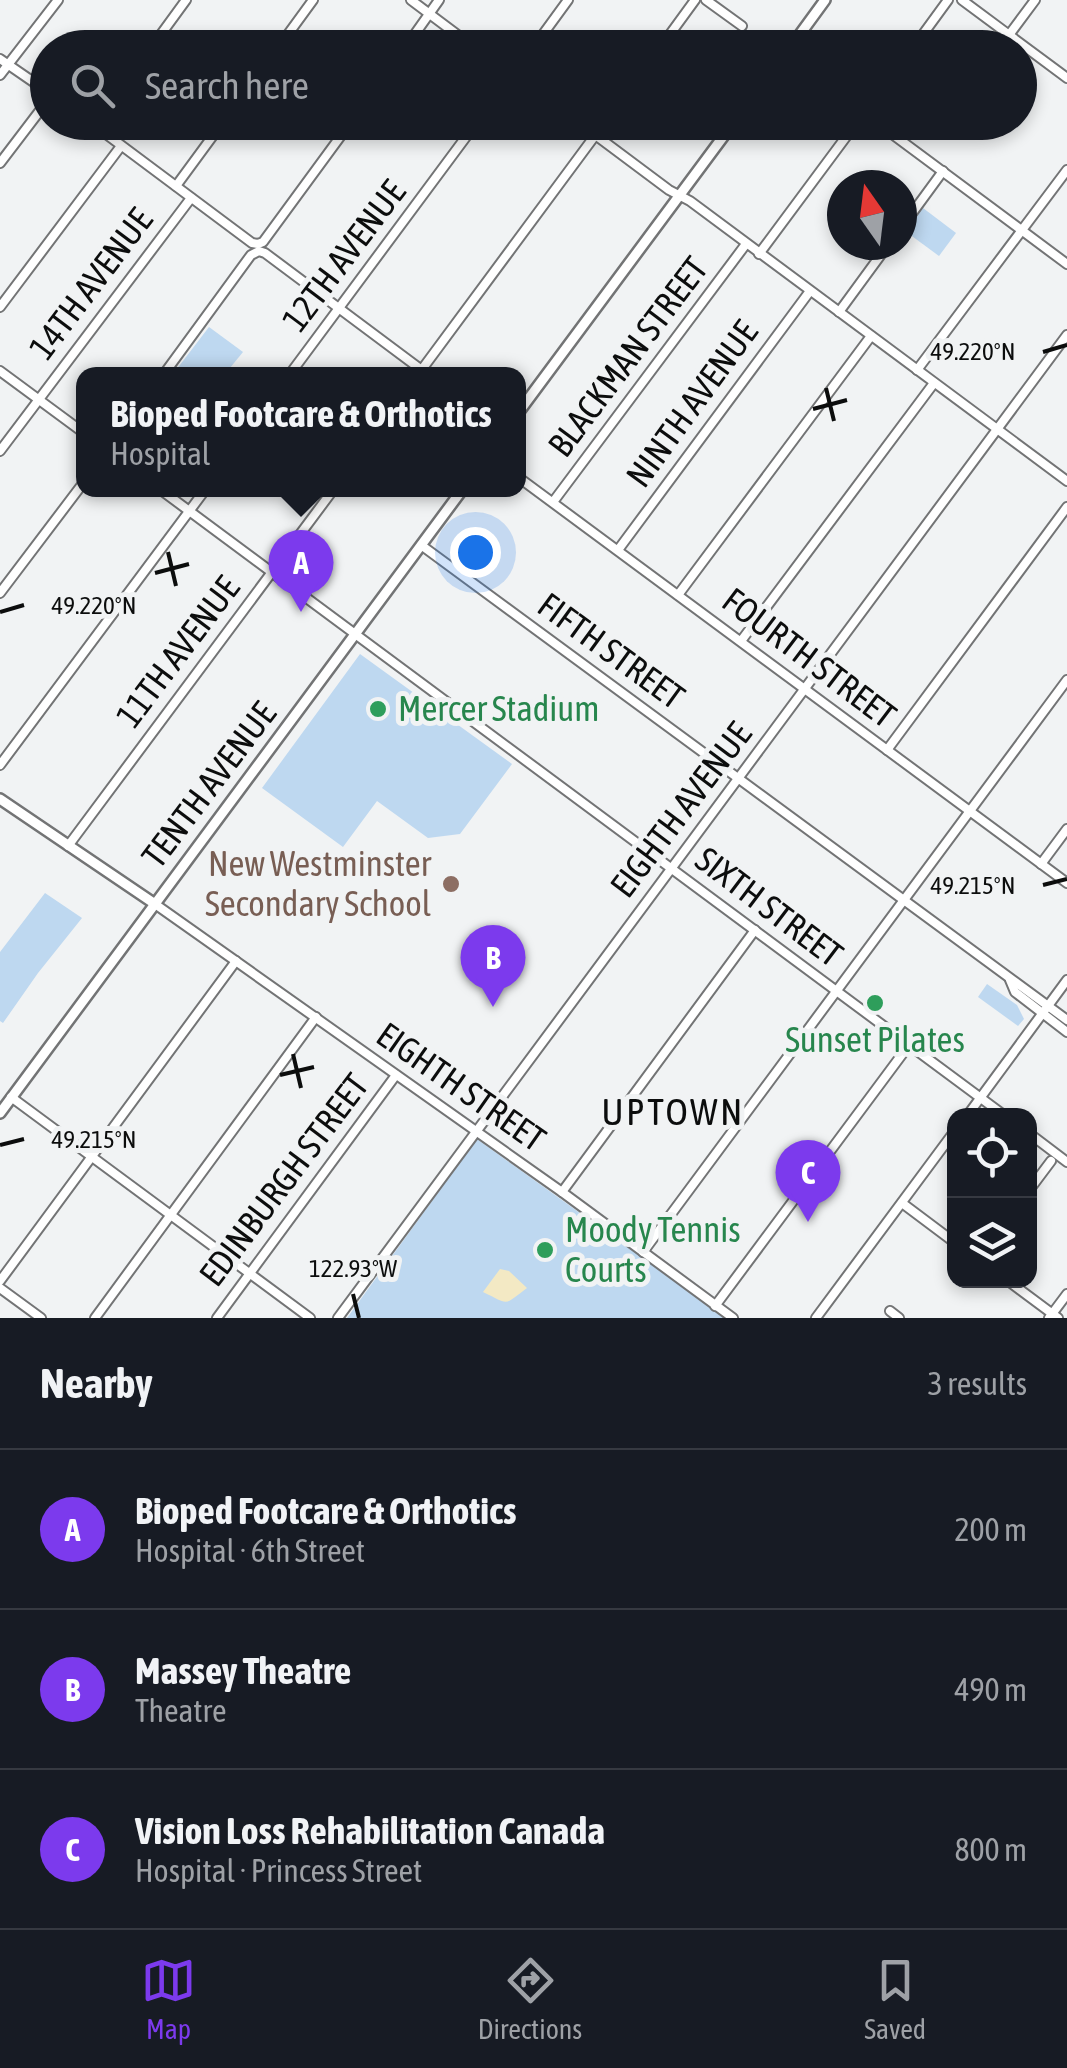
<!DOCTYPE html>
<html lang="en">
<head>
<meta charset="utf-8">
<style>
  :root { --surface:#171b24; --page:#242831; --text:#f1f3f6; --muted:#9ea1a6; --line:#363941; --accent:#7c3aed }
  body { margin:0; font-family:"Asap Condensed",sans-serif; background:var(--page); color:var(--text) }
  .controls { position:absolute; right:30px; bottom:30px; display:grid; overflow:hidden; border-radius:20px; box-shadow:0 5px 15px #0003 }
  .controls button { width:90px; height:90px; display:grid; place-items:center; padding:0; border:0; border-bottom:2px solid var(--line); background:var(--surface); color:var(--text); font:50px sans-serif }
  .compass { position:absolute; left:827px; top:170px; width:90px; height:90px; border-radius:50%; background:var(--surface); box-shadow:0 5px 15px #0003; rotate:346deg }
  .you { position:absolute; left:475px; top:552px; width:35px; height:35px; margin:-25px; border:8px solid #fff; border-radius:50%; background:#1a73e8; box-shadow:0 0 0 15px #1a73e833 }
  .badge { display:grid; place-items:center; width:65px; height:65px; border-radius:50%; background:var(--accent); color:#fff; font-size:32px; font-weight:700 }
  .pin { position:absolute; translate:-50% -82px; filter:drop-shadow(0 2px 5px #0008) }
  .pin::after { content:''; position:absolute; top:52px; width:35px; height:30px; background:inherit; clip-path:polygon(0 0,100% 0,50% 100%) }
  .popup { position:absolute; left:76px; top:367px; width:450px; height:130px; box-sizing:border-box; display:grid; place-content:center; border-radius:20px; background:var(--surface); filter:drop-shadow(0 2px 8px #0005); font-size:32px; white-space:nowrap; color:var(--muted) }
  .popup b { font-size:38px; color:var(--text) }
  .popup::after { content:''; position:absolute; left:50%; top:100%; margin-left:-20px; border:20px solid transparent; border-top-color:var(--surface) }
  .list { margin:0; padding:0; list-style:none }
  h2 { display:flex; justify-content:space-between; align-items:center; height:130px; margin:0; padding:0 40px; font-size:42px }
  h2 small { font-size:32px; font-weight:400; color:var(--muted) }
  .list li { display:grid; grid-template-columns:65px 1fr auto; gap:30px; align-items:center; box-sizing:border-box; height:160px; padding:0 40px; border-top:2px solid var(--line) }
  .list b { display:block; font-size:38px; white-space:nowrap }
  .list p { margin:0; font-size:32px; white-space:nowrap; color:var(--muted) }
  .list em { font-size:32px; font-style:normal; color:var(--muted) }
  .icon { flex:none; width:55px; height:55px; fill:none; stroke:currentColor; stroke-width:2; stroke-linecap:round; stroke-linejoin:round }
  .map { position:relative; flex:none; width:1067px; height:1318px; overflow:hidden }
  .search { position:absolute; background:var(--surface); box-shadow:0 5px 15px #0003; left:30px; right:30px; top:30px; height:110px; display:flex; align-items:center; gap:25px; box-sizing:border-box; padding:0 35px; border-radius:55px; color:var(--muted); font-size:38px }
  .sheet { height:610px; background:var(--surface) }
  nav { display:flex; justify-content:space-around; align-items:center; box-sizing:border-box; height:140px; border-top:2px solid var(--line); background:var(--surface); font-size:28px; color:var(--muted) }
  nav a { display:grid; justify-items:center; gap:5px }
  nav .on { color:var(--accent) }
  .map>svg:first-child { display:block }
  .green { fill:#bed8f0 }
  .sand { fill:#f3e9c4 }
  .lines { fill:none; stroke-linecap:round; stroke-linejoin:round }
  .minor-casing { stroke:#737475; stroke-width:12 }
  .major-casing { stroke:#737475; stroke-width:14 }
  .minor { stroke:#fff; stroke-width:8 }
  .major { stroke:#fff; stroke-width:9 }
  .ticks { fill:none; stroke:#0c0d0d; stroke-width:4 }
  .leisure-dot { fill:#2e9e5b; stroke:#f1f3f4; stroke-width:4 }
  .education-dot { fill:#8d6e63; stroke:#f1f3f4; stroke-width:4 }
  .labels { text-anchor:middle; stroke-width:10; stroke-linejoin:round; paint-order:stroke }
  .street-label { font-size:35px; fill:#0c0d0d; stroke:#f1f3f4 }
  .leisure-label { font-size:35px; fill:#27864d; stroke:#f1f3f4; text-anchor:start }
  .education-label { font-size:35px; fill:#785e54; stroke:#f1f3f4; text-anchor:end }
  .neighbourhood-label { font-size:38px; letter-spacing:2.5px; fill:#0c0d0d; stroke:#f1f3f4 }
  .ticks-label { font-size:25px; text-anchor:middle; fill:#0c0d0d; stroke:#f1f3f4; stroke-width:10; stroke-linejoin:round; paint-order:stroke }
</style>
</head>
<body>
<div class="map">
<svg width="1067" height="1318" viewBox="0 0 1067 1318">
  <rect width="100%" height="100%" fill="#f1f3f4"/>
  <g class="green">
    <path d="M923,208L956,233L939,256L905,231Z"/>
    <path d="M209,327L243,352L225,374H173Z"/>
    <path d="M360,654L512,764L460,834L428,838L377,801L343,847L262,788Z"/>
    <path d="M45,893L82,918L38,973L3,1023L0,1021V952Z"/>
    <path d="M987,984L1017,1005L1024,1019L1018,1026L978,997Z"/>
    <path d="M477,1139L726,1318H347Z"/>
  </g>
  <path class="sand" d="M500,1269L509,1271L527,1288C503,1306 510,1305 483,1292Z"/>
  <g class="lines">
    <g class="minor-casing">
      <g id="minor">
        <path d="M411,0L475,48"/>
        <path d="M706,0L742,26"/>
        <path d="M962,0L1067,78"/>
        <path d="M1009,35L1035,0"/>
        <path d="M151,48L186,0"/>
        <path d="M278,48L313,0"/>
        <path d="M405,48L439,0"/>
        <path d="M533,48L568,0"/>
        <path d="M660,48L695,0"/>
        <path d="M913,48L948,0"/>
        <path d="M0,59L48,92"/>
        <path d="M0,75L58,0"/>
        <path d="M90,122L252,243L258,244L263,242L351,122"/>
        <path d="M578,122L669,190L690,201L1067,481"/>
        <path d="M876,122L1067,264"/>
        <path d="M0,163L48,100"/>
        <path d="M176,186L223,122"/>
        <path d="M902,227L943,171"/>
        <path d="M759,254L857,122"/>
        <path d="M0,307L121,146"/>
        <path d="M839,312L888,245"/>
        <path d="M917,370L1067,170"/>
        <path d="M0,371L84,433"/>
        <path d="M420,372L605,122"/>
        <path d="M164,374L251,255L259,251L265,253L427,374"/>
        <path d="M290,374L477,122"/>
        <path d="M0,451L191,198"/>
        <path d="M518,477L1067,883"/>
        <path d="M161,490L1005,1116"/>
        <path d="M553,502L746,244"/>
        <path d="M421,545L1067,1020"/>
        <path d="M618,550L810,291"/>
        <path d="M0,593L84,482"/>
        <path d="M678,595L871,336"/>
        <path d="M741,641L934,383"/>
        <path d="M887,750L1067,507"/>
        <path d="M0,765L205,490"/>
        <path d="M68,846L333,490"/>
        <path d="M1041,864L1067,829"/>
        <path d="M155,904L562,1192L733,1318"/>
        <path d="M1010,980L1015,992L1067,1032"/>
        <path d="M11,1097L310,1318"/>
        <path d="M967,1116L1067,980"/>
        <path d="M1030,1134L1067,1162"/>
        <path d="M1030,1189L1051,1161"/>
        <path d="M562,1192L755,930"/>
        <path d="M902,1203L954,1242"/>
        <path d="M643,1252L1067,680"/>
        <path d="M1007,1280L1058,1318"/>
        <path d="M0,1281L236,961"/>
        <path d="M0,1288L41,1318"/>
        <path d="M715,1306L909,1045"/>
        <path d="M890,1311L899,1318"/>
        <path d="M95,1318L316,1017"/>
        <path d="M217,1318L396,1075"/>
        <path d="M338,1318L1067,335"/>
        <path d="M816,1318L954,1132"/>
        <path d="M1049,1318L1067,1294"/>
      </g>
    </g>
    <g class="major-casing">
      <g id="major">
        <path d="M790,48L825,0"/>
        <path d="M518,413L734,122"/>
        <path d="M0,799L155,904"/>
        <path d="M0,1113L462,490"/>
      </g>
    </g>
    <use href="#minor" class="minor"/>
    <use href="#major" class="major"/>
  </g>
  <path class="ticks" d="M1043,352L1067,345M826,388L834,421M813,409L847,400M168,552L176,586M155,573L189,564M0,612L24,605M1043,885L1067,879M293,1054L301,1088M280,1075L314,1067M0,1145L24,1139M353,1294L359,1318"/>
  <g class="leisure-dot">
    <circle cx="378" cy="709" r="10"/>
    <circle cx="875" cy="1003" r="10"/>
    <circle cx="545" cy="1250" r="10"/>
  </g>
  <circle class="education-dot" cx="451" cy="884" r="10"/>
  <g class="labels">
    <g class="street-label">
      <text transform="translate(344 256) rotate(-53)" y="12">12TH AVENUE</text>
      <text transform="translate(91 284) rotate(-53)" y="12">14TH AVENUE</text>
      <text transform="translate(628 357) rotate(-53)" y="12">BLACKMAN STREET</text>
      <text transform="translate(692 404) rotate(-54)" y="12">NINTH AVENUE</text>
      <text transform="translate(611 651) rotate(36)" y="12">FIFTH STREET</text>
      <text transform="translate(178 652) rotate(-53)" y="12">11TH AVENUE</text>
      <text transform="translate(809 658) rotate(37)" y="12">FOURTH STREET</text>
      <text transform="translate(209 785) rotate(-53)" y="12">TENTH AVENUE</text>
      <text transform="translate(681 810) rotate(-53)" y="12">EIGHTH AVENUE</text>
      <text transform="translate(769 907) rotate(37)" y="12">SIXTH STREET</text>
      <text transform="translate(461 1087) rotate(35)" y="12">EIGHTH STREET</text>
      <text transform="translate(284 1180) rotate(-53)" y="12">EDINBURGH STREET</text>
    </g>
    <g class="leisure-label">
      <text x="398" y="721">Mercer Stadium</text>
      <text x="875" y="1052" text-anchor="middle">Sunset Pilates</text>
      <text x="565" y="1242">Moody Tennis<tspan x="565" dy="40">Courts</tspan></text>
    </g>
    <g class="education-label">
      <text x="431" y="876">New Westminster<tspan x="431" dy="40">Secondary School</tspan></text>
    </g>
    <g class="neighbourhood-label">
      <text x="673" y="1125">UPTOWN</text>
    </g>
  </g>
  <g class="ticks-label">
    <text x="973" y="360">49.220°N</text>
    <text x="94" y="614">49.220°N</text>
    <text x="973" y="894">49.215°N</text>
    <text x="94" y="1148">49.215°N</text>
    <text x="353" y="1277">122.93°W</text>
  </g>
</svg>
<div class="controls">
<button><svg class="icon" aria-label="locate" viewBox="0 0 24 24"><circle cx="12" cy="12" r="6"/><path d="M12 2v4M12 18v4M2 12h4M18 12h4"/></svg></button>
<button><svg class="icon" aria-label="layers" viewBox="0 0 24 24"><path d="M12 4l9 5-9 5-9-5zM3 14l9 5 9-5"/></svg></button>
</div>
<svg class="compass" viewBox="-18 -18 36 36"><path d="M0-13l5 13h-10z" fill="#e53935"/><path d="M0 13l5-13h-10z" fill="#9ea1a6"/></svg>
<div class="you"></div>
<div class="pin badge" style="left:301px;top:612px">A</div>
<div class="popup"><b>Bioped Footcare &amp; Orthotics</b>Hospital</div>
<div class="pin badge" style="left:493px;top:1007px">B</div>
<div class="pin badge" style="left:808px;top:1222px">C</div>
<div class="search"><svg class="icon" aria-label="search" viewBox="0 0 24 24"><circle cx="10" cy="10" r="6"/><path d="M15 15l6 6"/></svg>Search here</div>
</div>
<section class="sheet">
<h2>Nearby<small>3 results</small></h2>
<ul class="list">
<li><span class="badge">A</span><div><b>Bioped Footcare &amp; Orthotics</b><p>Hospital · 6th Street</p></div><em>200 m</em></li>
<li><span class="badge">B</span><div><b>Massey Theatre</b><p>Theatre</p></div><em>490 m</em></li>
<li><span class="badge">C</span><div><b>Vision Loss Rehabilitation Canada</b><p>Hospital · Princess Street</p></div><em>800 m</em></li>
</ul>
</section>
<nav>
<a class="on"><svg class="icon" aria-label="map" viewBox="0 0 24 24"><path d="M3 6l6-2 6 2 6-2v14l-6 2-6-2-6 2zM9 4v14M15 6v14"/></svg>Map</a>
<a><svg class="icon" aria-label="directions" viewBox="0 0 24 24"><path d="M12 3l9 9-9 9-9-9zM9 14v-3h6M13 9l2 2-2 2"/></svg>Directions</a>
<a><svg class="icon" aria-label="saved" viewBox="0 0 24 24"><path d="M7 4h10v16l-5-4-5 4z"/></svg>Saved</a>
</nav>
</body>
</html>
